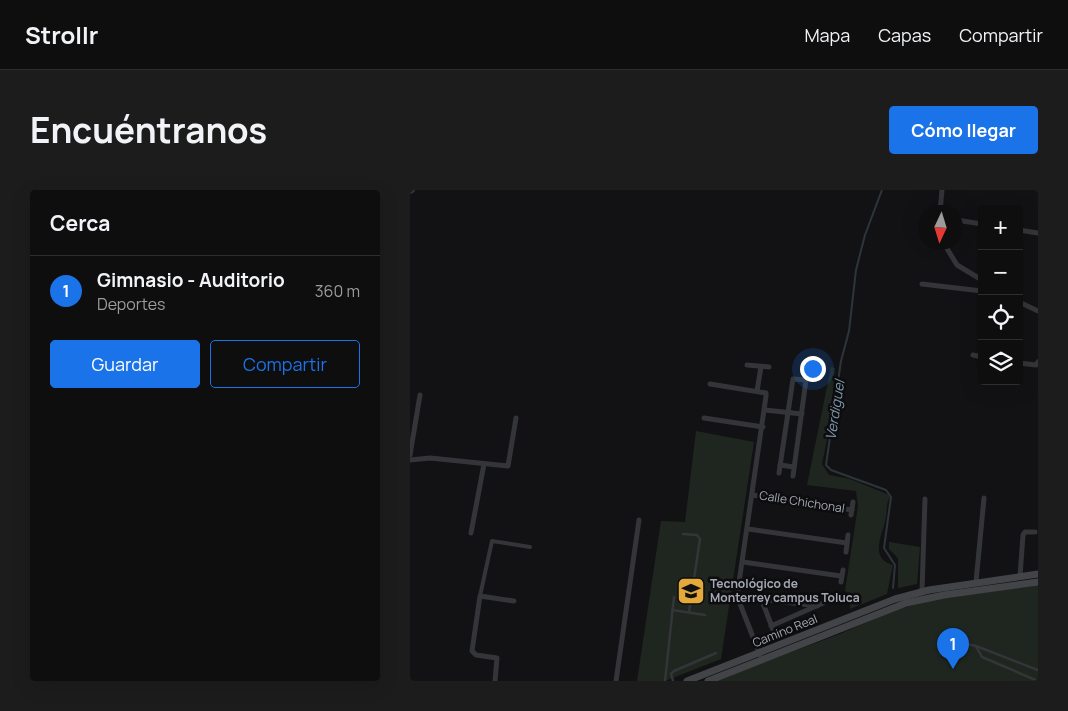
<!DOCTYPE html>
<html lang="es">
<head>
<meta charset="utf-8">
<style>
  :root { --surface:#0e0e0f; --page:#1c1c1d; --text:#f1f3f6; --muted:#9b9c9e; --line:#2e2e2f; --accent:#1a73e8 }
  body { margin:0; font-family:Manrope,sans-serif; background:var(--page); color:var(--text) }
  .controls { position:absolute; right:15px; top:15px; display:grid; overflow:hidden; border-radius:5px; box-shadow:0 5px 20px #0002 }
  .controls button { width:45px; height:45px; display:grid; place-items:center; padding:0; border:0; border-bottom:1px solid var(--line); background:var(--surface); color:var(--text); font:25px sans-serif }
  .compass { position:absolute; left:508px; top:15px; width:45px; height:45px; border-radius:50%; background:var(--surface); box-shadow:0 5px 20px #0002; rotate:184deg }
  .you { position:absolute; left:402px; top:178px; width:18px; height:18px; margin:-12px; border:4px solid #fff; border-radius:50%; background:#1a73e8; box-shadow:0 0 0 8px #1a73e833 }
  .badge { display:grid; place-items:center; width:32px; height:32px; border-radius:50%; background:var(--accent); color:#fff; font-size:16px; font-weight:700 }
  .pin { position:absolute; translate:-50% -41px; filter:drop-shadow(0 1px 2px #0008) }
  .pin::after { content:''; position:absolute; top:26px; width:18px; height:15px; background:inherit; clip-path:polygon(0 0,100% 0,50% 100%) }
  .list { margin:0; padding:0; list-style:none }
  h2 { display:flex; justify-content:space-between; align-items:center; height:65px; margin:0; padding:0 20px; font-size:21px }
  h2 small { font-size:16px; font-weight:400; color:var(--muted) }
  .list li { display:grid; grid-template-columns:32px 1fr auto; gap:15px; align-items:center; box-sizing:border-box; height:70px; padding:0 20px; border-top:1px solid var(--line) }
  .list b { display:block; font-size:19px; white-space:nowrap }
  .list p { margin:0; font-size:16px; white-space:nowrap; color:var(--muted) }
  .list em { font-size:16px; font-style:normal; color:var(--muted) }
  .actions { display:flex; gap:10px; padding:15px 20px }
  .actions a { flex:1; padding:11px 0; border:1px solid var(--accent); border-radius:5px; text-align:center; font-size:18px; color:var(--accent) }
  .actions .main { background:var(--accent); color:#fff }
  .icon { flex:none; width:28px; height:28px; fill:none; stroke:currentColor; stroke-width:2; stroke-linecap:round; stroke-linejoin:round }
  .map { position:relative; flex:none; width:628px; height:491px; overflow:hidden; border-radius:5px }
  header { display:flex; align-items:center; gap:30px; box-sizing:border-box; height:70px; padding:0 25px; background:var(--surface); border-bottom:1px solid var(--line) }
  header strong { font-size:24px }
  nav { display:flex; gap:28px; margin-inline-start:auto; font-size:18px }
  .intro { display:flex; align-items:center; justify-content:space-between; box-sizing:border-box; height:120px; padding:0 30px }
  h1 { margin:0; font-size:35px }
  .button { padding:12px 22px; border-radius:5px; background:var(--accent); color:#fff; font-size:18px; font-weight:700 }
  main { display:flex; gap:30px; padding:0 30px }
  aside { flex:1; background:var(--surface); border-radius:5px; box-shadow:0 5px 20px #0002 }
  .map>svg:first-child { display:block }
  .green { fill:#1f2620 }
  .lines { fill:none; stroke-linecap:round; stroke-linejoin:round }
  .stream { stroke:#2d353b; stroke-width:2 }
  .service { stroke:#343539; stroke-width:2.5 }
  .pedestrian { stroke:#343539; stroke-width:4 }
  .minor { stroke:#343539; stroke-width:5 }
  .tertiary { stroke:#343539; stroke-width:6 }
  .secondary { stroke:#424448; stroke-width:7 }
  .labels { text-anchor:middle; stroke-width:5; stroke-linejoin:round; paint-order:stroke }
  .street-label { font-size:12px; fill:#a5a9b3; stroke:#0d0d0f }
  .poi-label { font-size:12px; font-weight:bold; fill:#a5a9b3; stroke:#0d0d0f; text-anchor:start }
  .water-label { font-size:14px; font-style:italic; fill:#7e97ac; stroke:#0d0d0f }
</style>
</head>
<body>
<header>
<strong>Strollr</strong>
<nav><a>Mapa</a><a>Capas</a><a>Compartir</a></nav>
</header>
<div class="intro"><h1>Encuéntranos</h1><a class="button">Cómo llegar</a></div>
<main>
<aside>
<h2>Cerca<small></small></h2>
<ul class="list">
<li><span class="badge">1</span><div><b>Gimnasio - Auditorio</b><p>Deportes</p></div><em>360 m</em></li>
</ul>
<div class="actions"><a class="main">Guardar</a><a>Compartir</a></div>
</aside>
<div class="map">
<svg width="628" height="491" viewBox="0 0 628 491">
  <rect width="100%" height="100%" fill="#121214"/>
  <g class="green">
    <path d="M421,177L425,178L420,234L412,274L419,285L440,289L477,304L480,307C476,314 477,319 476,327C473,344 458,368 483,375L477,404L440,419L441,404L435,401L448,316L446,301L397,295Z"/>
    <path d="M286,241L344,252L311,469L255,491H227L251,331L275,332Z"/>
    <path d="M479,352L510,357L507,394L488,398V368L479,359Z"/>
    <path d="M628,395V491H304L430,444L485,420L522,410Z"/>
  </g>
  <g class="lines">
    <path class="stream" d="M472,0L455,45L446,80L439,141L431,171L416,275L421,280L476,300L481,307L474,358L485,375L483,398"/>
    <g class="service">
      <path d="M273,344L287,345L290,349L279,422"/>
      <path d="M262,420L295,425"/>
      <path d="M548,452L566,456L628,480"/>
      <path d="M566,456L572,467L628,491"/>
      <path d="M255,491L264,407"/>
      <path d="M263,491L261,484L264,481L306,463"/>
    </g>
    <path class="pedestrian" d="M70,406L82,351L120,357"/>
    <g class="minor">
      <path d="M530,22L532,0"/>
      <path d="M546,30L572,34"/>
      <path d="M609,40L628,43"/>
      <path d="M533,52L547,75L572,90"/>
      <path d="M512,94L572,101"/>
      <path d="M609,112L628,121"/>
      <path d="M563,165L572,167"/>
      <path d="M609,173L626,175L628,172"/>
      <path d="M337,175L359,177"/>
      <path d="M300,194L356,203V206L327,406L350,465"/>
      <path d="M347,201L351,177"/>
      <path d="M355,220L392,224"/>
      <path d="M294,228L353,237"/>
      <path d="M0,265L10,205"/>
      <path d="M0,270L20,268L98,276L106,228"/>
      <path d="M370,275L384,277"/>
      <path d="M369,283L383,189L396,190L383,286"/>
      <path d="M343,305L442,320"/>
      <path d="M441,325L443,312"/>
      <path d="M338,339L437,353"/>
      <path d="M61,343L74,274"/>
      <path d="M436,362L438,345"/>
      <path d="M333,372L431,386"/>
      <path d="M610,386L613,345L615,342H625"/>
      <path d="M431,392L433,380"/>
      <path d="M566,392L574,308"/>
      <path d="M512,401L515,309"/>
      <path d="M327,406L407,416"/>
      <path d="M351,408L365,445"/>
      <path d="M361,436L420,410"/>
      <path d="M85,491L87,468L66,465L62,461L70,406L104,411"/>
      <path d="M206,491L229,330"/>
    </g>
    <path class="tertiary" d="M0,1L2,0"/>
    <g class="secondary">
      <path d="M277,491L485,409L519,400L628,384"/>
      <path d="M298,491L496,413L534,405L628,392"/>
    </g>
  </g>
  <defs>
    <g id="university-square" transform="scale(1.4375)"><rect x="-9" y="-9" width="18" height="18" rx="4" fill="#e3aa3b" stroke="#0d0d0f"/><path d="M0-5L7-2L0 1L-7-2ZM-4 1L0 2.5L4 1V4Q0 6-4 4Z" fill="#111"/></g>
  </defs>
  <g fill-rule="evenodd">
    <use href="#university-square" x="281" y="401"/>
  </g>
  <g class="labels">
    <g class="street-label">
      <text transform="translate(392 312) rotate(9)" y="4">Calle Chichonal</text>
      <text transform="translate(375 441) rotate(-22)" y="4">Camino Real</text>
    </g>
    <g class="poi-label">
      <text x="300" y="398">Tecnológico de<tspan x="300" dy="14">Monterrey campus Toluca</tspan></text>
    </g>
    <g class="water-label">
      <text transform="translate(425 220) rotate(-81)" y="5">Verdiguel</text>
    </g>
  </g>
</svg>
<div class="controls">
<button>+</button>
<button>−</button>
<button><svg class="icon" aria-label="locate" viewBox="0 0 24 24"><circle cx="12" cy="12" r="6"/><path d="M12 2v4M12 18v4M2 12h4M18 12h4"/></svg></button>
<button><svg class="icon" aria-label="layers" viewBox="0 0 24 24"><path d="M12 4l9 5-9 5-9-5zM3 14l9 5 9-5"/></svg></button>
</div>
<svg class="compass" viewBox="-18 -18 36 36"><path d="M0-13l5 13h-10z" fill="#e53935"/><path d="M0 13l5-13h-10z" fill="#9b9c9e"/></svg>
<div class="you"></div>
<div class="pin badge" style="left:543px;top:479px">1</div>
</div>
</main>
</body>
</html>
